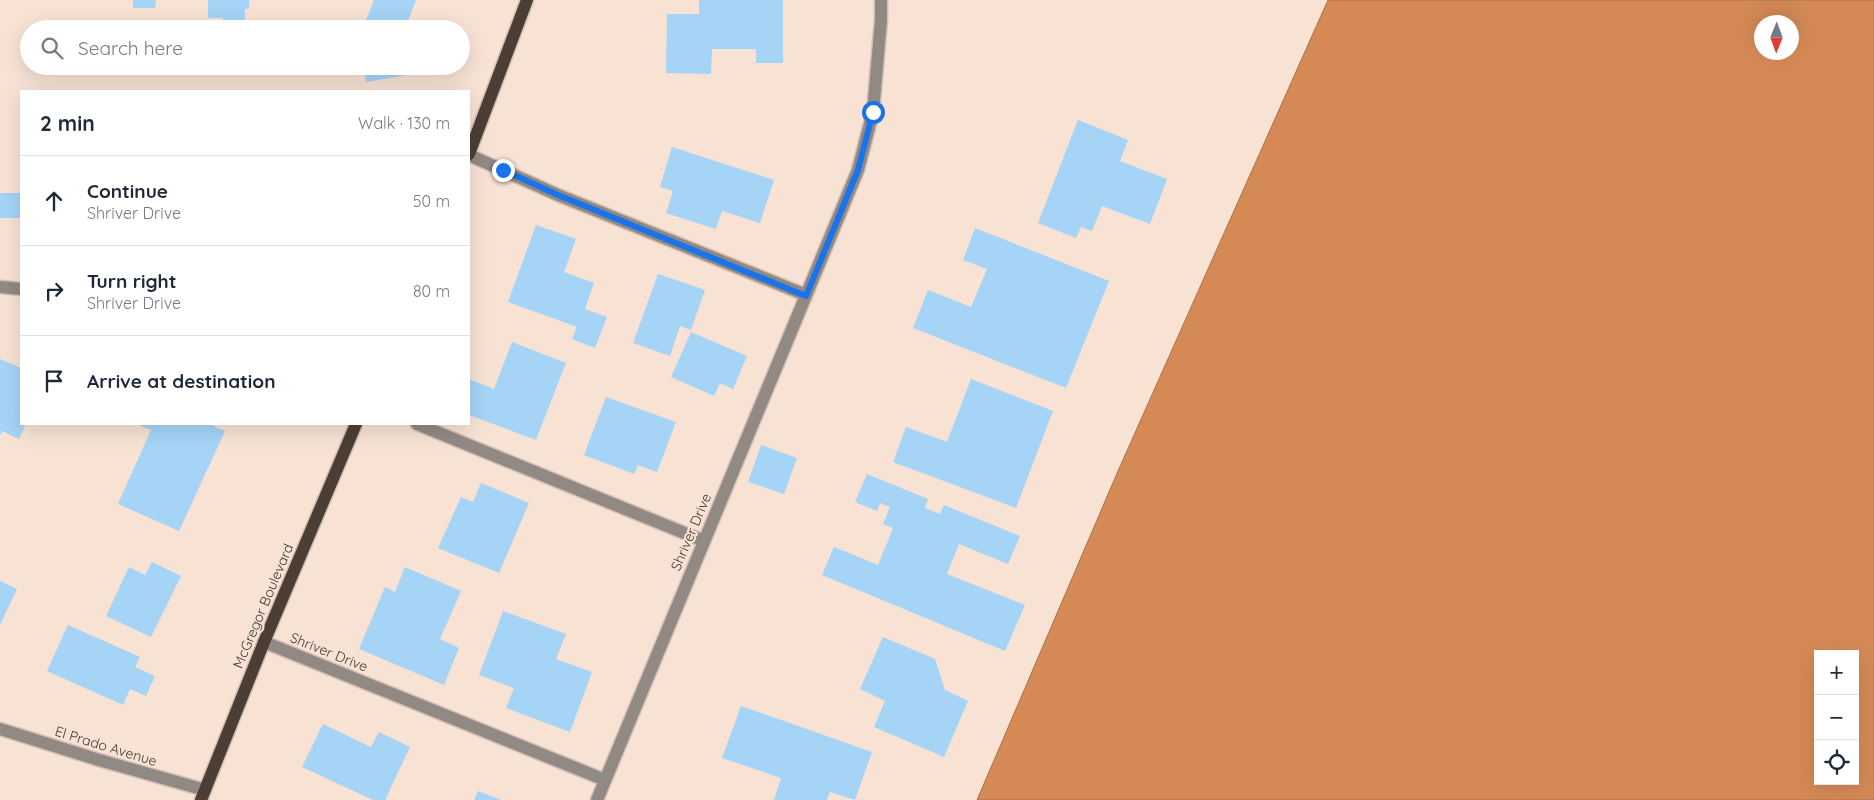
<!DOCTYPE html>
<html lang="en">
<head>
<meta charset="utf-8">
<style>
  :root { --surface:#fff; --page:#f2f2f3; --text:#1f2937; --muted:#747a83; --line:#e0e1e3 }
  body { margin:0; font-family:Quicksand,sans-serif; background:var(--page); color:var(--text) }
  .controls { position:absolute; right:15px; bottom:15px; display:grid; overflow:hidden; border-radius:0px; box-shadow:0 5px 20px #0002 }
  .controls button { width:45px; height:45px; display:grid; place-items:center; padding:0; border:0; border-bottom:1px solid var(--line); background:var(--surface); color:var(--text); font:25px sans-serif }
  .compass { position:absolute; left:1754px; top:15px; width:45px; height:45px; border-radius:50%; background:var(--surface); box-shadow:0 5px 20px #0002; rotate:181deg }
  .stop { position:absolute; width:15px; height:15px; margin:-11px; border:4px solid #1a73e8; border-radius:50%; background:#fff }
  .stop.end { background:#1a73e8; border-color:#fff; box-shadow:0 1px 5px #0008 }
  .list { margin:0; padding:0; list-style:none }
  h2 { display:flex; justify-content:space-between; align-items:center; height:65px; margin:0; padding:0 20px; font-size:21px }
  h2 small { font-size:16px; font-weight:400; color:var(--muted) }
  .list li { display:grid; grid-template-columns:32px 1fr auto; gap:15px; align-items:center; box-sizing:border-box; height:90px; padding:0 20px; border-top:1px solid var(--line) }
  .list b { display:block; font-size:19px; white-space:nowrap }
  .list p { margin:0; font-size:16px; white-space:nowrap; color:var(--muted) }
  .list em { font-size:16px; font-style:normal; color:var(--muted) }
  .icon { flex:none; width:28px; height:28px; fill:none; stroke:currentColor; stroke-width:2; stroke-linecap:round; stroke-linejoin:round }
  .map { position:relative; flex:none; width:1874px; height:800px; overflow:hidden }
  .search { position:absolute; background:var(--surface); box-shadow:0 5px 20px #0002; left:20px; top:20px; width:450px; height:55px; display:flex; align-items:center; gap:12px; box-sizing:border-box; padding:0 18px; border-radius:28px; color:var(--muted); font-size:19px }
  .panel { position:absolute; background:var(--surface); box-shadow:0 5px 20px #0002; left:20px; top:90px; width:450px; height:335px; border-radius:0px }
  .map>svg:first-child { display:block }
  .water { fill:#d58a55; stroke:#a9724b; fill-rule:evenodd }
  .building { fill:#a5d4f6 }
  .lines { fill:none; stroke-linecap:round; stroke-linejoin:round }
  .minor-casing { stroke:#d3c0b4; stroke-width:15 }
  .major-casing { stroke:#d3c0b4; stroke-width:15 }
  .minor { stroke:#918983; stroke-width:12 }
  .major { stroke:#4c3e35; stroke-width:12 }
  .route { stroke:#1a73e8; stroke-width:6 }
  .labels { text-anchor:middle; stroke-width:4.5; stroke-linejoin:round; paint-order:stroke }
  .street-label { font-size:14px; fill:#423934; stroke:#f7e2d4 }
</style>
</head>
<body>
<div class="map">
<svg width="1874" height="800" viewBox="0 0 1874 800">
  <rect width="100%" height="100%" fill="#f7e2d4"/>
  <path class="water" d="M1328,0H1874V800H977L1118,471ZM1762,22H1792V52H1762ZM1818,654H1855V781H1818Z"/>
  <g class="building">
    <path d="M133,0H156L155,8H133Z"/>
    <path d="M208,0H249V9H245V25L223,24V18H208Z"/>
    <path d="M374,0H416L405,29H381L365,23Z"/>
    <path d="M699,0H783V63H756V49H712L711,74L666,73L667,14H699Z"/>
    <path d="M364,66H405L407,75L366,82Z"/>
    <path d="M1078,120L1128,140L1120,161L1167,179L1150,224L1102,206L1092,231L1081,227L1076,238L1038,223Z"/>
    <path d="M672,147L774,180L760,223L722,211L716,229L666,213L673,191L660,187Z"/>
    <rect x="0" y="193" width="21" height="25"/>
    <path d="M536,225L576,239L564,272L594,283L585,309L607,317L595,348L572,339L577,327L508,302Z"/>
    <path d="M975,228L1109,281L1066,388L913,328L928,290L971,307L987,269L963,260Z"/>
    <path d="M658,274L705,290L691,330L680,326L670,356L633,343Z"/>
    <path d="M691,332L747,356L733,389L720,383L714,396L671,377Z"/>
    <path d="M512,342L566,363L536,440L469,415V379L494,389Z"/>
    <path d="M0,359L21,368V424H26L19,439L2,431L0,436Z"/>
    <path d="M971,379L1053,411L1016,508L893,462L906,427L947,442Z"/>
    <path d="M606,397L676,422L657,472L638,465L634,474L584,455Z"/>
    <path d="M136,424H209L225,431L179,531L118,504L151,430Z"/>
    <path d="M761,445L797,458L784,494L748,482Z"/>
    <path d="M867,474L928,499L925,508L940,514L944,505L1020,536L1008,564L959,544L947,574L1025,605L1005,651L822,575L834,547L878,565L893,528L883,524L890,507L880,503L877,511L855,502Z"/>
    <path d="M481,483L529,503L499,573L438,548L461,497L473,502Z"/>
    <path d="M152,562L181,576L151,637L106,616L129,567L145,575Z"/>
    <path d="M405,567L461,591L440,639L459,648L444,685L359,649L385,587L395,592Z"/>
    <path d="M0,581L17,589L0,625Z"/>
    <path d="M503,611L566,634L556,659L592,672L570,732L506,708L514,688L479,675Z"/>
    <path d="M68,625L140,657L135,667L155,676L146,696L130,689L123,705L47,671Z"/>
    <path d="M883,637L935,659L945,690L968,701L944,757L874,727L885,701L860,689Z"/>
    <path d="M741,706L872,752L855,800L830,792L827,800H774L781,778L722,758Z"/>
    <path d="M323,724L371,747L379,732L410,747L385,800H373L302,767Z"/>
    <path d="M478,791L501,800H474Z"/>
  </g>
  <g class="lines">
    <g class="minor-casing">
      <g id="minor">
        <path d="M469,155L558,195L806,295"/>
        <path d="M0,287L21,289"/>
        <path d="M417,424L704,541"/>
        <path d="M264,642L605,780"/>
        <path d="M0,729L99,760L205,790"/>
        <path d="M597,800L858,170L873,112L881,20V0"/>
      </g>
    </g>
    <g class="major-casing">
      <g id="major">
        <path d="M469,154L527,0"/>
        <path d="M201,800L264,642L356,424"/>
      </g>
    </g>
    <use href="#minor" class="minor"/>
    <use href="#major" class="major"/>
  </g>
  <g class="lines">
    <path class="route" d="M503,170L558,195L806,296L858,170L873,112"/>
  </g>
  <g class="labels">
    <g class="street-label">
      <text transform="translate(691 532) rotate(-67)" y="5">Shriver Drive</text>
      <text transform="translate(263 606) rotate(-67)" y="5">McGregor Boulevard</text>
      <text transform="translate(329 652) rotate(22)" y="5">Shriver Drive</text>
      <text transform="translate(106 746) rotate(17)" y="5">El Prado Avenue</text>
    </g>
  </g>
</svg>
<div class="controls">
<button>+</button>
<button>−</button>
<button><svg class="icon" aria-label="locate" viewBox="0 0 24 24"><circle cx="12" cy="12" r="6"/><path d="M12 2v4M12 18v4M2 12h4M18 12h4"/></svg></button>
</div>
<svg class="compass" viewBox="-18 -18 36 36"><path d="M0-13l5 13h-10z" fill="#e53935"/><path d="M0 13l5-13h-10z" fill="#747a83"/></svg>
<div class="stop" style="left:873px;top:112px"></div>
<div class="stop end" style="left:503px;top:170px"></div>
<div class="search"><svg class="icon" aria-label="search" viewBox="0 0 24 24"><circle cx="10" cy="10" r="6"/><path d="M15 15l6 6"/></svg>Search here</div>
<section class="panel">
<h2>2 min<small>Walk · 130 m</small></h2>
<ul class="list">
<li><svg class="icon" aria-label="ahead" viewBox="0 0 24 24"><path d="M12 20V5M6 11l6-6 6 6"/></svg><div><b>Continue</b><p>Shriver Drive</p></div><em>50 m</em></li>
<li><svg class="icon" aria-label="right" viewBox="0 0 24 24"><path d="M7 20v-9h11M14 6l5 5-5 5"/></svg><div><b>Turn right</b><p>Shriver Drive</p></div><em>80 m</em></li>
<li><svg class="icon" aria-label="arrive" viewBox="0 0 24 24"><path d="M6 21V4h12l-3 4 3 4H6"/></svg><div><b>Arrive at destination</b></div></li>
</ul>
</section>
</div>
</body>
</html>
